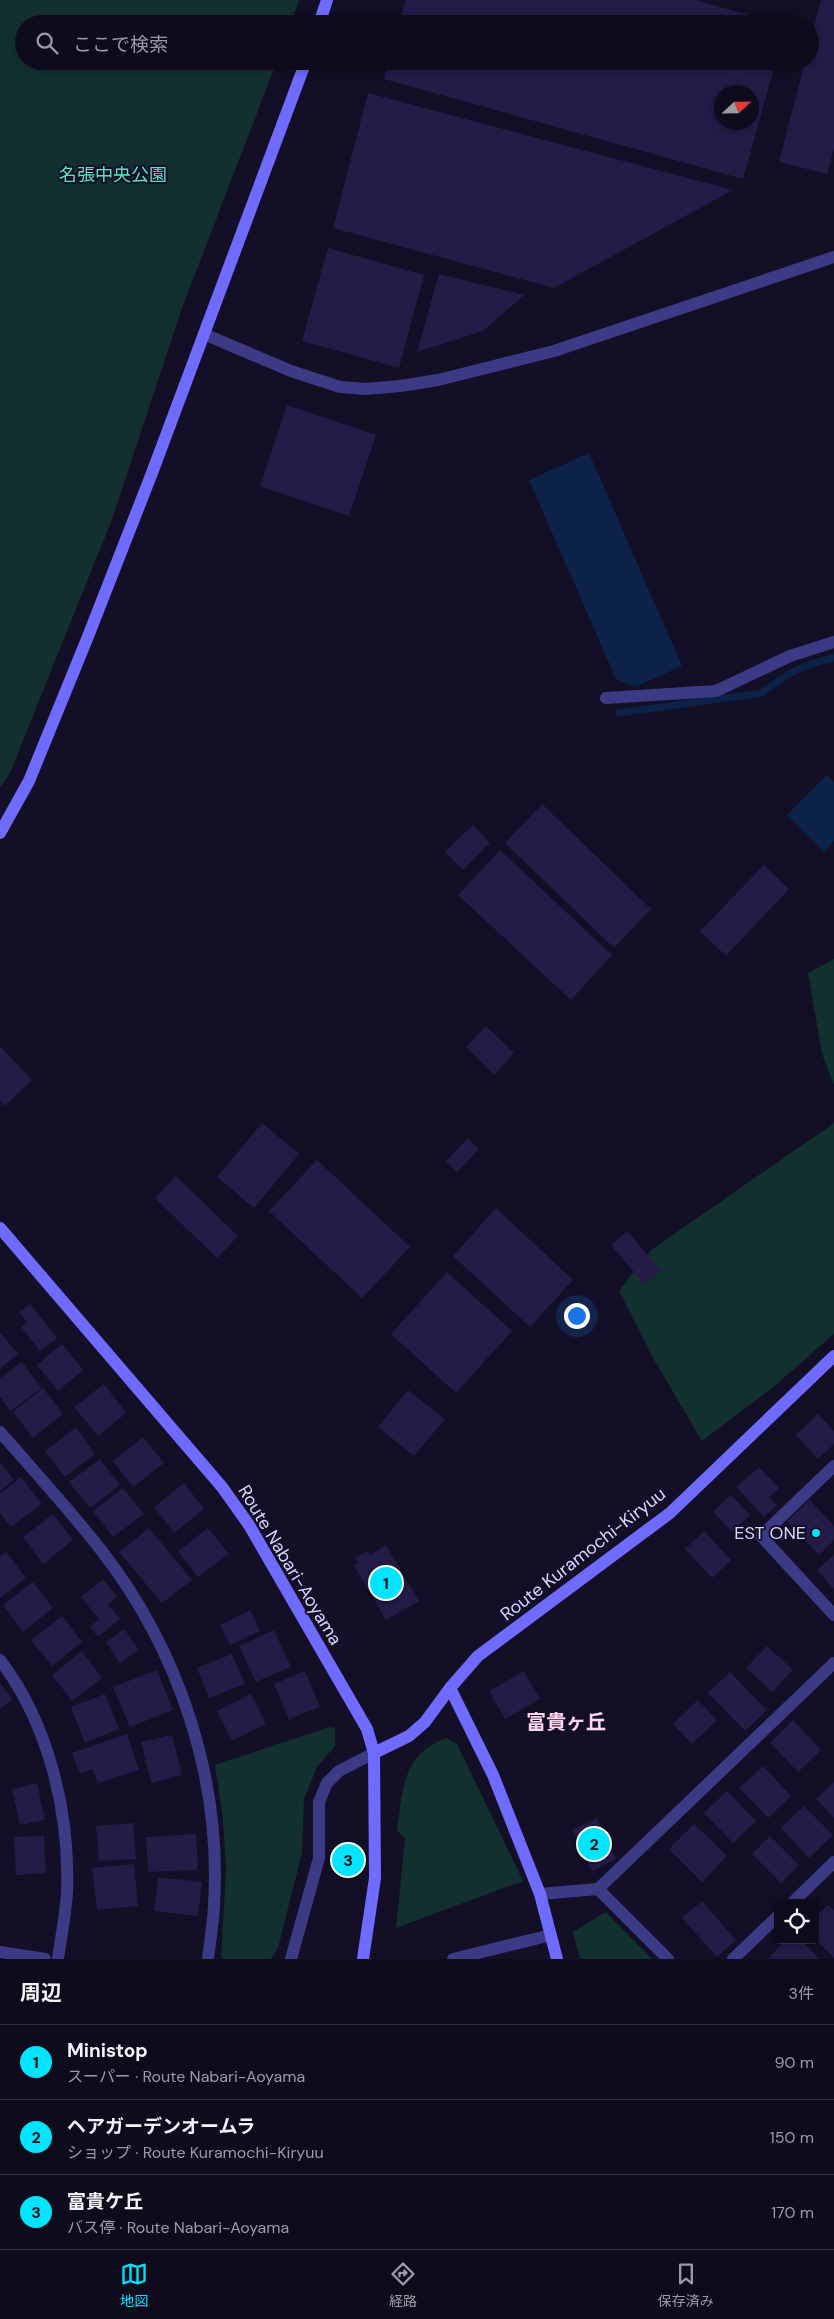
<!DOCTYPE html>
<html lang="ja">
<head>
<meta charset="utf-8">
<style>
  :root { --surface:#0e0b1c; --page:#171425; --text:#f1f3f6; --muted:#9b9ba3; --line:#2e2b3b; --accent:#00e5ff }
  body { margin:0; font-family:"DM Sans","Noto Sans JP",sans-serif; background:var(--page); color:var(--text) }
  .controls { position:absolute; right:15px; bottom:15px; display:grid; overflow:hidden; border-radius:5px; box-shadow:0 2px 8px #0003 }
  .controls button { width:45px; height:45px; display:grid; place-items:center; padding:0; border:0; border-bottom:1px solid var(--line); background:var(--surface); color:var(--text); font:25px sans-serif }
  .compass { position:absolute; left:714px; top:85px; width:45px; height:45px; border-radius:50%; background:var(--surface); box-shadow:0 2px 8px #0003; rotate:68deg }
  .you { position:absolute; left:576px; top:1315px; width:18px; height:18px; margin:-12px; border:4px solid #fff; border-radius:50%; background:#1a73e8; box-shadow:0 0 0 8px #1a73e833 }
  .badge { display:grid; place-items:center; width:32px; height:32px; border-radius:50%; background:var(--accent); color:#111; font-size:16px; font-weight:700 }
  .pin { position:absolute; translate:-50% -50%; border:2px solid #fff; box-shadow:0 1px 5px #0006 }
  .list { margin:0; padding:0; list-style:none }
  h2 { display:flex; justify-content:space-between; align-items:center; height:65px; margin:0; padding:0 20px; font-size:21px }
  h2 small { font-size:16px; font-weight:400; color:var(--muted) }
  .list li { display:grid; grid-template-columns:32px 1fr auto; gap:15px; align-items:center; box-sizing:border-box; height:75px; padding:0 20px; border-top:1px solid var(--line) }
  .list b { display:block; font-size:19px; white-space:nowrap }
  .list p { margin:0; font-size:16px; white-space:nowrap; color:var(--muted) }
  .list em { font-size:16px; font-style:normal; color:var(--muted) }
  .icon { flex:none; width:28px; height:28px; fill:none; stroke:currentColor; stroke-width:2; stroke-linecap:round; stroke-linejoin:round }
  .map { position:relative; flex:none; width:834px; height:1959px; overflow:hidden }
  .search { position:absolute; background:var(--surface); box-shadow:0 2px 8px #0003; left:15px; right:15px; top:15px; height:55px; display:flex; align-items:center; gap:12px; box-sizing:border-box; padding:0 18px; border-radius:28px; color:var(--muted); font-size:19px }
  .sheet { height:290px; background:var(--surface) }
  nav { display:flex; justify-content:space-around; align-items:center; box-sizing:border-box; height:70px; border-top:1px solid var(--line); background:var(--surface); font-size:14px; color:var(--muted) }
  nav a { display:grid; justify-items:center; gap:2px }
  nav .on { color:var(--accent) }
  .map>svg:first-child { display:block }
  .green { fill:#12302f }
  .water { fill:#0c2248 }
  .lines { fill:none; stroke-linecap:round; stroke-linejoin:round }
  .stream { stroke:#0c2248; stroke-width:7 }
  .building { fill:#241b47; fill-rule:evenodd }
  .street { stroke:#3d3a85; stroke-width:12 }
  .secondary { stroke:#6f6bff; stroke-width:12 }
  .poi-dot { fill:#00e5ff; stroke:#130f26; stroke-width:2 }
  .labels { text-anchor:middle; stroke-width:4; stroke-linejoin:round; paint-order:stroke }
  .park-label { font-size:18px; fill:#5fe0c0; stroke:#130f26 }
  .poi-label { font-size:18px; fill:#d9d4ff; stroke:#130f26; text-anchor:end }
  .street-label { font-size:18px; fill:#d9d4ff; stroke:#130f26 }
  .quarter-label { font-size:20px; font-weight:bold; fill:#ffd6f0; stroke:#130f26 }
</style>
</head>
<body>
<div class="map">
<svg width="834" height="1959" viewBox="0 0 834 1959">
  <rect width="100%" height="100%" fill="#130f26"/>
  <g class="green">
    <path d="M0,0H299L291,24H24V61H277L182,308L111,522L10,773L0,788Z"/>
    <path d="M834,959V1085L822,1054L808,973Z"/>
    <path d="M834,1123V1334L771,1389L702,1441L653,1358L619,1291L651,1250Z"/>
    <path d="M330,1727L335,1728V1746L317,1767L304,1799L302,1853L278,1948L271,1959H221L226,1870L223,1819L215,1765Z"/>
    <path d="M446,1738L457,1744L523,1881L396,1928L405,1838L397,1831C403,1791 401,1755 446,1738Z"/>
    <path d="M606,1912L652,1959H580L573,1932Z"/>
  </g>
  <g class="water">
    <path d="M589,453L682,666L635,687L616,679L529,480Z"/>
    <path d="M827,775L834,782V841L824,852L787,815Z"/>
  </g>
  <g class="lines">
    <path class="stream" d="M619,713L762,693C786,674 804,664 834,658"/>
  </g>
  <g class="building">
    <path d="M406,0H695L779,23L399,24Z"/>
    <path d="M821,0H834V148L827,174L779,162L805,61H810V41Z"/>
    <path d="M389,61H776L743,179L384,79ZM722,92H752V122H722Z"/>
    <path d="M368,93L733,190L554,288L333,228Z"/>
    <path d="M328,248L424,275L399,368L302,341Z"/>
    <path d="M439,274L524,295L483,331L417,352Z"/>
    <path d="M287,405L376,435L349,516L260,486Z"/>
    <path d="M542,804L651,909L614,948L505,843Z"/>
    <path d="M473,825L490,843L463,870L445,852Z"/>
    <path d="M500,850L612,955L571,1000L458,895Z"/>
    <path d="M764,865L789,889L726,956L700,931Z"/>
    <path d="M486,1026L514,1053L494,1075L466,1047Z"/>
    <path d="M0,1046L32,1080L5,1106L0,1100Z"/>
    <path d="M262,1123L299,1154L254,1208L217,1177Z"/>
    <path d="M468,1138L479,1149L457,1172L446,1161Z"/>
    <path d="M317,1160L410,1247L362,1298L269,1211Z"/>
    <path d="M176,1176L238,1236L217,1258L155,1198Z"/>
    <path d="M496,1208L573,1280L530,1327L453,1256Z"/>
    <path d="M627,1231L661,1271L645,1285L611,1245Z"/>
    <path d="M447,1272L512,1331L456,1393L391,1334Z"/>
    <path d="M30,1304L57,1338L40,1351L21,1327L27,1322L19,1312Z"/>
    <path d="M0,1332L18,1354L0,1369Z"/>
    <path d="M62,1344L83,1370L58,1391L37,1365Z"/>
    <path d="M22,1362L41,1388L11,1411L0,1397V1378Z"/>
    <path d="M104,1384L126,1413L98,1436L74,1407Z"/>
    <path d="M43,1388L63,1414L33,1438L13,1412Z"/>
    <path d="M408,1390L445,1419L414,1456L378,1427Z"/>
    <path d="M818,1414L834,1431V1444L818,1459L796,1435Z"/>
    <path d="M76,1427L95,1454L65,1477L45,1451Z"/>
    <path d="M143,1437L164,1463L133,1487L113,1461Z"/>
    <path d="M100,1459L120,1485L90,1508L69,1482Z"/>
    <path d="M0,1462L14,1480L0,1491Z"/>
    <path d="M759,1467L779,1488L769,1497L777,1505L764,1517L736,1487Z"/>
    <path d="M21,1477L42,1504L11,1527L0,1513V1494Z"/>
    <path d="M184,1483L204,1509L174,1533L154,1507Z"/>
    <path d="M123,1488L144,1514L113,1537L93,1511Z"/>
    <path d="M731,1495L750,1515L732,1532L713,1512Z"/>
    <path d="M810,1500L834,1526V1540L819,1555L787,1521Z"/>
    <path d="M53,1514L73,1540L43,1564L23,1537Z"/>
    <path d="M149,1528L192,1580L162,1603L119,1552Z"/>
    <path d="M208,1528L229,1554L198,1577L178,1551Z"/>
    <path d="M704,1531L731,1560L712,1578L685,1549Z"/>
    <path d="M386,1545L419,1601L386,1620L354,1565L358,1562L355,1558L368,1551L370,1555Z"/>
    <path d="M6,1552L26,1578L0,1598V1556Z"/>
    <path d="M834,1555V1589L817,1570Z"/>
    <path d="M103,1579L117,1597L108,1604L120,1619L98,1637L90,1627L99,1619L81,1597Z"/>
    <path d="M33,1582L53,1608L23,1632L3,1605Z"/>
    <path d="M250,1610L260,1631L230,1645L220,1625Z"/>
    <path d="M62,1616L82,1642L52,1666L31,1640Z"/>
    <path d="M124,1629L139,1650L120,1663L106,1642Z"/>
    <path d="M274,1630L291,1667L256,1682L239,1646Z"/>
    <path d="M767,1646L793,1670L772,1692L746,1668Z"/>
    <path d="M82,1651L102,1678L72,1701L52,1675Z"/>
    <path d="M232,1654L245,1684L209,1698L197,1668Z"/>
    <path d="M157,1670L173,1710L130,1727L113,1687Z"/>
    <path d="M305,1671L320,1707L289,1719L274,1684Z"/>
    <path d="M524,1671L540,1699L505,1719L489,1691Z"/>
    <path d="M730,1672L767,1710L745,1731L708,1693Z"/>
    <path d="M0,1683L12,1699L0,1709Z"/>
    <path d="M105,1694L119,1729L85,1743L71,1707Z"/>
    <path d="M251,1694L266,1724L232,1741L217,1711Z"/>
    <path d="M698,1700L717,1720L692,1744L673,1724Z"/>
    <path d="M793,1720L821,1750L798,1772L770,1743Z"/>
    <path d="M127,1734L139,1770L98,1783L93,1769L80,1774L72,1753Z"/>
    <path d="M172,1735L182,1775L151,1783L141,1742Z"/>
    <path d="M763,1766L791,1796L768,1818L739,1788Z"/>
    <path d="M834,1782V1818L816,1799Z"/>
    <path d="M37,1783L45,1820L20,1825L12,1789Z"/>
    <path d="M727,1791L756,1821L733,1843L704,1813Z"/>
    <path d="M804,1806L833,1835L809,1858L781,1828Z"/>
    <path d="M597,1818L616,1859L592,1871L572,1830Z"/>
    <path d="M133,1823L136,1859L99,1861L96,1826Z"/>
    <path d="M694,1824L727,1856L702,1882L669,1849Z"/>
    <path d="M196,1834L198,1870L148,1872L146,1837Z"/>
    <path d="M44,1836L46,1873L16,1875L14,1837Z"/>
    <path d="M770,1836L799,1865L781,1883L752,1854Z"/>
    <path d="M134,1864L138,1906L97,1910L92,1868Z"/>
    <path d="M158,1877L202,1882L198,1916L154,1911Z"/>
    <path d="M702,1901L736,1940L717,1957L682,1918Z"/>
    <path d="M828,1905L834,1910V1958L815,1939V1917Z"/>
    <path d="M785,1940H801L819,1959H768Z"/>
  </g>
  <g class="lines">
    <g class="street">
      <path d="M204,334L291,371L340,387L366,389L400,386L438,380L554,351L834,257"/>
      <path d="M606,698L716,691L790,656L834,642"/>
      <path d="M0,1432C34,1471 69,1509 101,1550C179,1650 222,1779 214,1906C213,1924 210,1942 208,1959"/>
      <path d="M834,1466L761,1536L834,1615"/>
      <path d="M0,1660C48,1723 70,1812 67,1891C66,1913 61,1937 58,1959"/>
      <path d="M598,1889L668,1959"/>
      <path d="M540,1894L598,1889L834,1663"/>
      <path d="M792,1903L834,1862"/>
      <path d="M0,1952L45,1959"/>
      <path d="M291,1959L319,1858V1802L327,1783L339,1771L374,1753"/>
      <path d="M453,1959L551,1935"/>
      <path d="M733,1959L778,1916"/>
    </g>
    <g class="secondary">
      <path d="M319,24L327,0"/>
      <path d="M0,833L29,781L87,639L152,473L306,61"/>
      <path d="M0,1228L222,1487L249,1525L367,1729L374,1753L375,1878L363,1959"/>
      <path d="M450,1688L493,1775L540,1894L557,1959"/>
      <path d="M374,1753L409,1736L425,1722L450,1688L478,1656L670,1513L834,1356"/>
    </g>
  </g>
  <circle class="poi-dot" cx="816" cy="1533" r="5"/>
  <g class="labels">
    <g class="park-label">
      <text x="113" y="181">名張中央公園</text>
    </g>
    <g class="poi-label">
      <text x="806" y="1539">EST ONE</text>
    </g>
    <g class="street-label">
      <text transform="translate(583 1554) rotate(-38)" y="6">Route Kuramochi-Kiryuu</text>
      <text transform="translate(290 1565) rotate(59)" y="6">Route Nabari-Aoyama</text>
    </g>
    <g class="quarter-label">
      <text x="566" y="1729">富貴ヶ丘</text>
    </g>
  </g>
</svg>
<div class="controls">
<button><svg class="icon" aria-label="locate" viewBox="0 0 24 24"><circle cx="12" cy="12" r="6"/><path d="M12 2v4M12 18v4M2 12h4M18 12h4"/></svg></button>
</div>
<svg class="compass" viewBox="-18 -18 36 36"><path d="M0-13l5 13h-10z" fill="#e53935"/><path d="M0 13l5-13h-10z" fill="#9b9ba3"/></svg>
<div class="you"></div>
<div class="pin badge" style="left:386px;top:1583px">1</div>
<div class="pin badge" style="left:594px;top:1844px">2</div>
<div class="pin badge" style="left:348px;top:1860px">3</div>
<div class="search"><svg class="icon" aria-label="search" viewBox="0 0 24 24"><circle cx="10" cy="10" r="6"/><path d="M15 15l6 6"/></svg>ここで検索</div>
</div>
<section class="sheet">
<h2>周辺<small>3件</small></h2>
<ul class="list">
<li><span class="badge">1</span><div><b>Ministop</b><p>スーパー · Route Nabari-Aoyama</p></div><em>90 m</em></li>
<li><span class="badge">2</span><div><b>ヘアガーデンオームラ</b><p>ショップ · Route Kuramochi-Kiryuu</p></div><em>150 m</em></li>
<li><span class="badge">3</span><div><b>富貴ケ丘</b><p>バス停 · Route Nabari-Aoyama</p></div><em>170 m</em></li>
</ul>
</section>
<nav>
<a class="on"><svg class="icon" aria-label="map" viewBox="0 0 24 24"><path d="M3 6l6-2 6 2 6-2v14l-6 2-6-2-6 2zM9 4v14M15 6v14"/></svg>地図</a>
<a><svg class="icon" aria-label="directions" viewBox="0 0 24 24"><path d="M12 3l9 9-9 9-9-9zM9 14v-3h6M13 9l2 2-2 2"/></svg>経路</a>
<a><svg class="icon" aria-label="saved" viewBox="0 0 24 24"><path d="M7 4h10v16l-5-4-5 4z"/></svg>保存済み</a>
</nav>
</body>
</html>
